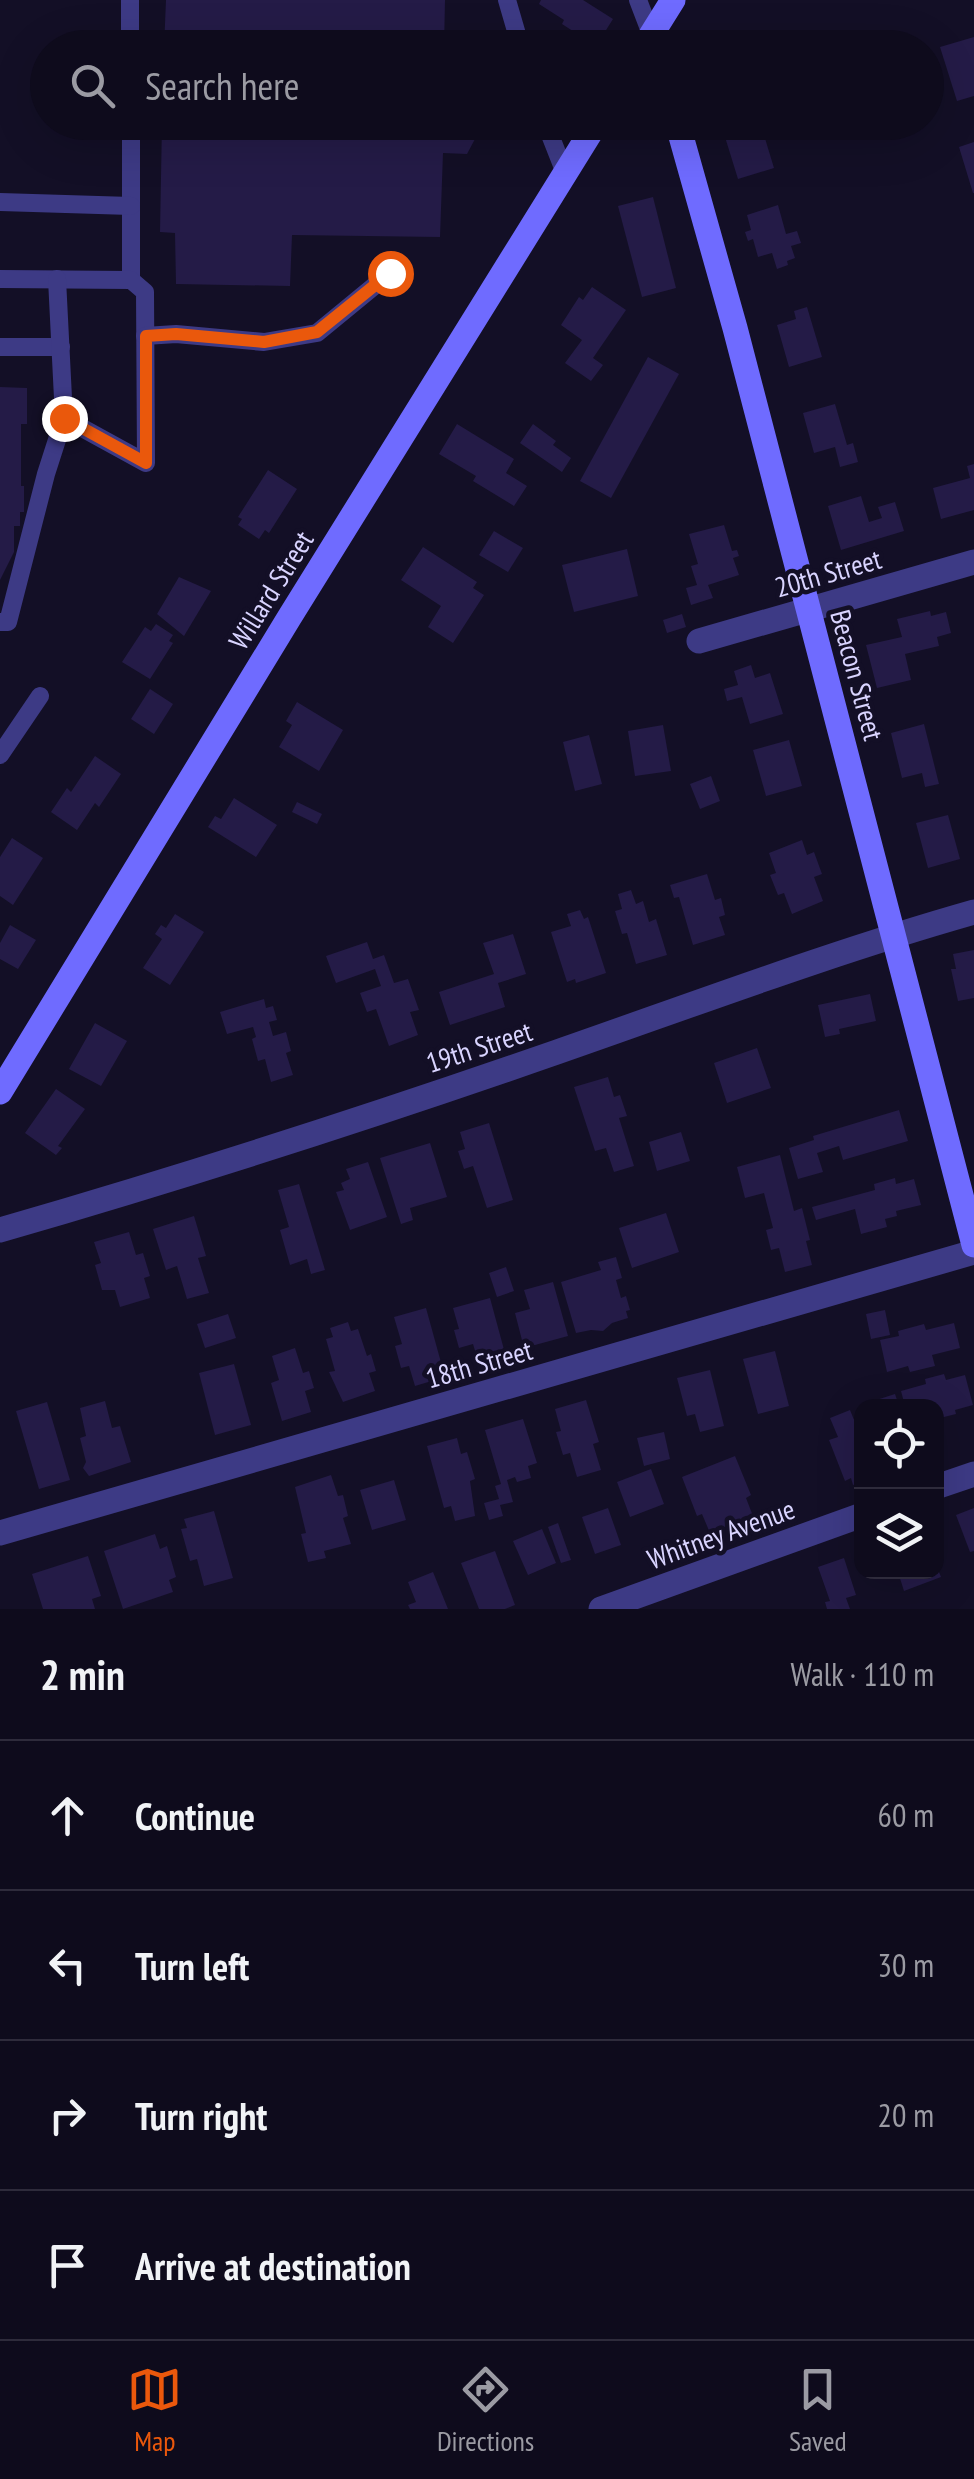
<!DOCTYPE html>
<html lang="en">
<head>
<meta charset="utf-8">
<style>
  :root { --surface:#0e0b1c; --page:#1c1929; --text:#f1f3f6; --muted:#9b9ba3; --line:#2e2b3b; --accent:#ea580c }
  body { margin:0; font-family:"PT Sans Narrow",sans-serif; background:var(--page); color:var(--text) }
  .controls { position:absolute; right:30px; bottom:30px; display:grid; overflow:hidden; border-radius:20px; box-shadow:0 10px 40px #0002 }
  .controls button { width:90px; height:90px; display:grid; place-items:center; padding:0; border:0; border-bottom:2px solid var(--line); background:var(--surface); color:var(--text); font:50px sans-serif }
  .stop { position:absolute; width:30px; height:30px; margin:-22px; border:8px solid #ea580c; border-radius:50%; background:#fff }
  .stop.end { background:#ea580c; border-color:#fff; box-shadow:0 2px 10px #0008 }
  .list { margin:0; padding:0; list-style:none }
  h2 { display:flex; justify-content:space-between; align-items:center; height:130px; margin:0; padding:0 40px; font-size:42px }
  h2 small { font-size:32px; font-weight:400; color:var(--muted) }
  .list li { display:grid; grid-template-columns:65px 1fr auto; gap:30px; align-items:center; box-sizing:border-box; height:150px; padding:0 40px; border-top:2px solid var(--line) }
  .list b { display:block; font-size:38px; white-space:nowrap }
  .list em { font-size:32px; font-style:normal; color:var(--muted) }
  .icon { flex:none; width:55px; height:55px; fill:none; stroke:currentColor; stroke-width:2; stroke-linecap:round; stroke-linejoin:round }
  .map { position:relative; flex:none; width:974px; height:1609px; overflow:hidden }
  .search { position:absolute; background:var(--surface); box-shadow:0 10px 40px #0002; left:30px; right:30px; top:30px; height:110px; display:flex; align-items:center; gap:25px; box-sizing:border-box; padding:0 35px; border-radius:55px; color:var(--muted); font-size:38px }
  .sheet { height:730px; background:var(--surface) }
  nav { display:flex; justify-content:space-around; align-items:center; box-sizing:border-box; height:140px; border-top:2px solid var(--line); background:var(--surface); font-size:28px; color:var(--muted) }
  nav a { display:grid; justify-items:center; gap:5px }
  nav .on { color:var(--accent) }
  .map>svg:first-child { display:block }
  .building { fill:#241b47 }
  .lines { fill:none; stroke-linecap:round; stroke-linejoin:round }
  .lane { stroke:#3d3a85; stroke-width:18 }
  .street { stroke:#3d3a85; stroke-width:25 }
  .secondary { stroke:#6f6bff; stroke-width:25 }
  .route { stroke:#ea580c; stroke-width:12 }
  .labels { text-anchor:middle; stroke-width:9; stroke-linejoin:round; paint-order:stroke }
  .street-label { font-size:28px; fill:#d9d4ff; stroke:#130f26 }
</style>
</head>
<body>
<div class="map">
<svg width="974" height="1609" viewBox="0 0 974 1609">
  <rect width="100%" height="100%" fill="#130f26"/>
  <g class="building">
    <path d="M166,0H445L444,48H164Z"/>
    <path d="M541,0H583L613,19L596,46L562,24L564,20L539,4Z"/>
    <path d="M732,36L736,48H693V46Z"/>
    <path d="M974,37V96L957,101L940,47Z"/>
    <path d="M162,122H484L467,154L443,153L440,237L292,235L290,286L176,284L175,233L160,232Z"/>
    <path d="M744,122H760L774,168L738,179L725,137L747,130Z"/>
    <path d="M974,142V193H973L959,147Z"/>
    <path d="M653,197L676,288L642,297L618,206Z"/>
    <path d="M778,205L786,234L797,231L801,243L791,246L795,258L787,261L788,265L777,269L772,253L758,257L753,239L748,241L745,232L751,230L747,215Z"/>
    <path d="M592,287L626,310L593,358L603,365L591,381L565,363L582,340L561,325L579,297L583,300Z"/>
    <path d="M807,307L822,357L789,367L777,325L796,319L794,311Z"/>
    <path d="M648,357L679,374L611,498L580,481Z"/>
    <path d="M0,387L27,388V424H21V486H24V512H20V526H14V552L0,580Z"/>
    <path d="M835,404L847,445L853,443L858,462L840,467L835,447L814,453L803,413Z"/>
    <path d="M457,424L514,459L506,473L527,486L514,506L473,481L476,476L439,454Z"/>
    <path d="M533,424L556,441L553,445L571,458L562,472L520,443Z"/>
    <path d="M974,464V510L941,519L933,488L970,478L967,466Z"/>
    <path d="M268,470L297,489L269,533L265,530L259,539L238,525L242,519L238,517Z"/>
    <path d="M861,496L869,522L882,518L878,507L895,502L904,531L841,550L828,506Z"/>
    <path d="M724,525L732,551L737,550L739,556L733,558L739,575L708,585L713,598L691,605L686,588L697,585L691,566L698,564L689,534Z"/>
    <path d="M494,531L523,548L508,572L479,555Z"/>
    <path d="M423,547L477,582L473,588L484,595L453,643L428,627L441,606L401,580Z"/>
    <path d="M627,549L638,596L574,612L562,565Z"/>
    <path d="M179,577L211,591L184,636L157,614Z"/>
    <path d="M930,611L931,616L946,612L951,633L937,637L939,646L905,654L911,680L877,688L866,645L902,637L897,619Z"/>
    <path d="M682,614L686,627L667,633L663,620Z"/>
    <path d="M156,624L173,635L169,641L173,643L150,679L122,662L145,627L151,631Z"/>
    <path d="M751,665L755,678L770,673L783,714L750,724L742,697L727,701L724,689L738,685L734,671Z"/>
    <path d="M150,689L173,704L154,734L131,719Z"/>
    <path d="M297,702L343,730L319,771L279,747L292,725L286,721Z"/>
    <path d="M924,724L939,784L925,787L922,773L902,778L891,733Z"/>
    <path d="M663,725L671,771L635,776L628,731Z"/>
    <path d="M589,735L602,784L575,791L563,742Z"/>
    <path d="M789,740L802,786L766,796L753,750Z"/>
    <path d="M95,756L121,774L99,807L95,803L77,830L51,812L67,788L71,792Z"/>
    <path d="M711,776L720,801L700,809L690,784Z"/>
    <path d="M234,798L277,825L256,857L208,827L215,816L221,819Z"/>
    <path d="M297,802L322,814L317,824L292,812Z"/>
    <path d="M948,815L960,859L928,868L916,823Z"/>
    <path d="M12,838L43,858L13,905L0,896V857Z"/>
    <path d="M802,840L807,855L814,852L822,874L814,877L823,901L792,914L784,893L778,895L770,875L776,873L769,853Z"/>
    <path d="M707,874L715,900L721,898L725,915L719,917L725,935L693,945L679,897L674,898L670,885Z"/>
    <path d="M631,890L636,904L643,901L649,922L656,919L667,955L636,964L627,933L622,934L615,911L622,909L618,894Z"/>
    <path d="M580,910L584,919L588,917L606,973L576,983L575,979L567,982L551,932L571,926L567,914Z"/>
    <path d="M175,914L204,932L170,985L143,968L162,939L155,934L161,925L166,928Z"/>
    <path d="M10,925L36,940L18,969L0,959V943Z"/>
    <path d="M513,934L526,974L498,983L505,1007L450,1025L439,992L494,974L483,943Z"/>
    <path d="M367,942L373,959L384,955L394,983L408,979L419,1010L410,1012L418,1035L389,1046L376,1009L367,1012L360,993L381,986L375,969L336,983L326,956Z"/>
    <path d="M974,950V998L958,1001L951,969H956L953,954Z"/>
    <path d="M870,994L876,1021L839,1029L840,1034L825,1037L818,1005Z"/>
    <path d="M264,999L266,1008L273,1006L277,1020L269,1022L273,1036L286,1032L291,1051L286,1053L293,1075L271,1082L265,1059L258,1061L252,1039L256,1037L253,1027L227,1034L220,1012Z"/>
    <path d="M95,1023L127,1041L101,1086L69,1069Z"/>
    <path d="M757,1048L771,1088L727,1103L714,1063Z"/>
    <path d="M608,1077L614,1097L620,1095L627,1116L619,1118L634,1166L614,1172L606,1148L595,1151L574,1087Z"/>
    <path d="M56,1089L85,1109L58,1146L62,1148L56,1155L25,1133Z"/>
    <path d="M899,1110L908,1141L843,1160L839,1146L817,1153L823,1172L798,1179L789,1148L814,1140L813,1136Z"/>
    <path d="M489,1123L513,1200L487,1208L473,1166L464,1169L458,1151L465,1149L460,1132Z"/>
    <path d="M681,1132L690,1161L657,1171L649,1142Z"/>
    <path d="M430,1143L447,1197L410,1208L413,1220L401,1224L380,1158Z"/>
    <path d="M780,1155L794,1211L802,1208L810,1240L806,1241L812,1265L785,1272L779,1248L771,1250L766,1230L773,1228L764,1193L745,1198L737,1167Z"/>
    <path d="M368,1162L387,1217L350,1230L336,1192L344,1190L341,1183L350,1179L346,1169Z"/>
    <path d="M895,1178L896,1184L914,1179L921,1205L896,1211L897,1216L885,1219L887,1227L861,1234L855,1209L816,1220L812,1207L875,1190L874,1184Z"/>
    <path d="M299,1184L325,1270L311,1274L307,1259L290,1265L280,1230L289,1227L278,1190Z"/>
    <path d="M666,1213L679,1252L632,1268L619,1228Z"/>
    <path d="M194,1216L206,1256L198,1258L209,1293L187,1299L177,1266L166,1270L153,1229Z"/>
    <path d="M129,1232L136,1255L143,1253L150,1276L144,1278L150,1298L120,1307L115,1290H102L95,1265L101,1263L94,1242Z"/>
    <path d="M616,1257L622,1278L616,1280L621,1298L626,1296L630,1310L626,1311L628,1318L612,1323L603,1331L591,1330L576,1333L561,1282L601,1270L598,1262Z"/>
    <path d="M506,1267L514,1291L497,1297L489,1273Z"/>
    <path d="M553,1282L568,1336L524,1348L515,1313L530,1309L524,1290Z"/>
    <path d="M490,1298L506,1357L479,1364L473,1344L459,1348L454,1330L459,1329L453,1308Z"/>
    <path d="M426,1308L445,1377L415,1386L409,1366L401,1368L395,1346L402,1344L394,1317Z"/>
    <path d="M885,1310L890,1335L871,1339L866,1314Z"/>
    <path d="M228,1314L236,1338L205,1348L197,1324Z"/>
    <path d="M348,1322L351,1331L358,1329L367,1356L371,1354L376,1371L369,1373L375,1391L343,1402L329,1372L335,1371L326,1339L333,1337L330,1328Z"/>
    <path d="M954,1323L960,1348L932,1355L935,1366L910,1372L908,1366L887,1372L880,1340L899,1336L898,1331L924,1324L926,1330Z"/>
    <path d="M295,1348L303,1373L309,1371L314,1388L305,1391L311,1412L282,1421L271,1383L279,1380L272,1356Z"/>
    <path d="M775,1351L789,1406L758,1414L743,1359Z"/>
    <path d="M234,1364L251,1425L215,1435L199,1373Z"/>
    <path d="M710,1370L724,1426L700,1432L695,1414L687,1416L677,1378Z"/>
    <path d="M944,1374L946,1380L965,1375L973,1405L955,1410L956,1414L936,1419V1406H905L901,1391L926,1384L925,1379Z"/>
    <path d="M895,1394L899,1406H865L864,1404Z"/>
    <path d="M586,1400L599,1442L593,1444L601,1470L577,1477L570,1453L563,1455L556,1432L561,1431L555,1409Z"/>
    <path d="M105,1401L112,1428L120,1426L131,1462L89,1476L83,1468L86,1462L80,1438L86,1436L80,1408Z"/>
    <path d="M47,1402L70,1480L39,1489L16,1411Z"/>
    <path d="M850,1410L859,1432L862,1431V1482L853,1485L851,1478L845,1481L829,1440L838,1437L830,1418Z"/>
    <path d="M523,1419L537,1463L528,1466L531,1478L517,1482L515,1477L507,1480L513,1502L500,1505L503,1516L489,1520L484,1503L499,1499L495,1486L501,1484L485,1430Z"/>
    <path d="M664,1432L670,1459L644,1466L637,1438Z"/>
    <path d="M457,1438L461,1454L467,1452L475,1479L470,1481L475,1516L455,1521L451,1506L444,1508L427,1446Z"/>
    <path d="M735,1456L751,1495L746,1498L753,1516L710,1533L702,1514L697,1516L682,1477Z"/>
    <path d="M651,1469L664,1504L630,1517L617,1482Z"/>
    <path d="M331,1475L338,1496L343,1495L348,1516L343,1518L351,1544L324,1551L326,1558L308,1562L301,1534L306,1533L295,1487Z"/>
    <path d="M394,1480L406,1520L372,1530L360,1490Z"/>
    <path d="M608,1508L621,1545L595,1554L582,1517Z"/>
    <path d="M974,1508V1551L970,1552L956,1515Z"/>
    <path d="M214,1511L233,1578L204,1586L197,1559L190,1561L181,1529L187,1528L184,1519Z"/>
    <path d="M558,1523L571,1560L561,1563L548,1527Z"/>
    <path d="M542,1529L556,1563L528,1575L513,1541Z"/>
    <path d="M155,1534L160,1549L167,1546L176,1577L169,1580L173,1592L123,1609L104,1551Z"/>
    <path d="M495,1551L515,1605L505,1609H479L461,1563Z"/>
    <path d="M88,1556L101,1596L92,1599L95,1609H43L32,1574Z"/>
    <path d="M844,1558L856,1595L846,1598L850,1609H827L825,1602L830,1601L818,1567Z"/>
    <path d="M433,1572L448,1609H410L408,1605L416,1602L408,1582Z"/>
    <path d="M898,1572H939L941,1577L904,1591Z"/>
  </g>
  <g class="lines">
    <g class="lane">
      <path d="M130,0V48"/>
      <path d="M507,0L521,48"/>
      <path d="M638,0L651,34"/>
      <path d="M131,122V280"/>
      <path d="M545,122L565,173"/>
      <path d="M0,202L131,206"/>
      <path d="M0,279L131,280L145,292L146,463L64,418"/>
      <path d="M145,336L176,334L264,342L317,333L390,273"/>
      <path d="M0,347H61"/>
      <path d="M0,622H8L46,474L64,418L57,279"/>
      <path d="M0,755L40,696"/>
    </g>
    <g class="street">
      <path d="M699,641L974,562"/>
      <path d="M0,1230C187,1176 373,1116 557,1052C695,1004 833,952 974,912"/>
      <path d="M936,1487L974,1474"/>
      <path d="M0,1533L974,1252"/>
      <path d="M601,1609L862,1515"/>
    </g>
    <g class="secondary">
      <path d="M643,48L673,0"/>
      <path d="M677,122L735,328L974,1245"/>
      <path d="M0,1092L289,618L597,122"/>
    </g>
  </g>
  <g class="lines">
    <path class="route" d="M64,418L146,463V336L176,334L264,342L317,332L390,273"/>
  </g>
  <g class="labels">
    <g class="street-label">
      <text transform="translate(828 573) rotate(-16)" y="10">20th Street</text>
      <text transform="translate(271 590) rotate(-58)" y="10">Willard Street</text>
      <text transform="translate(857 675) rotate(75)" y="10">Beacon Street</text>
      <text transform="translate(479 1047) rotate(-18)" y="10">19th Street</text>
      <text transform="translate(479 1364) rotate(-16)" y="10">18th Street</text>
      <text transform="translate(721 1534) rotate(-20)" y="10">Whitney Avenue</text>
    </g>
  </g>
</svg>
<div class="controls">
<button><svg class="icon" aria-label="locate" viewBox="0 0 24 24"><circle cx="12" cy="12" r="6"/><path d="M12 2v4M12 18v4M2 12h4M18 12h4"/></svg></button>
<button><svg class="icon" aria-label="layers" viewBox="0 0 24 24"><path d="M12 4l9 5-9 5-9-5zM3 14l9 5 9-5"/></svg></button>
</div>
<div class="stop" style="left:390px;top:273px"></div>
<div class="stop end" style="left:64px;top:418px"></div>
<div class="search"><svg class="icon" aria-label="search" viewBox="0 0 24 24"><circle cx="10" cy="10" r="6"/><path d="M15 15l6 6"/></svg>Search here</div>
</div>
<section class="sheet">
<h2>2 min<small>Walk · 110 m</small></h2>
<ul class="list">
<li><svg class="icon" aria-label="ahead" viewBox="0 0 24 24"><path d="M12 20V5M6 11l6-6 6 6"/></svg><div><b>Continue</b></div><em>60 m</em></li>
<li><svg class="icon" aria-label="left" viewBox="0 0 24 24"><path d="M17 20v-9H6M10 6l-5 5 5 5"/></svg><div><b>Turn left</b></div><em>30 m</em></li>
<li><svg class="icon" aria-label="right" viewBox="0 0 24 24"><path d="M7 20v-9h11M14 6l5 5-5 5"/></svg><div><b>Turn right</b></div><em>20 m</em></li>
<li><svg class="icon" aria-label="arrive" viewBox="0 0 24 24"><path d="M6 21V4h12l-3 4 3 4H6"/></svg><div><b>Arrive at destination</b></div></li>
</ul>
</section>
<nav>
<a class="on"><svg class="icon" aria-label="map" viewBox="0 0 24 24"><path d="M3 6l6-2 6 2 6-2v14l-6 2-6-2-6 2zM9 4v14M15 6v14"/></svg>Map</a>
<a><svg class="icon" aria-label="directions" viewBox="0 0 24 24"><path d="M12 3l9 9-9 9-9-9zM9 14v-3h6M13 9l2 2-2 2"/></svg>Directions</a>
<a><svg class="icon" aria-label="saved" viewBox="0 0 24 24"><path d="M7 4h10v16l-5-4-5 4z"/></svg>Saved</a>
</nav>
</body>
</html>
